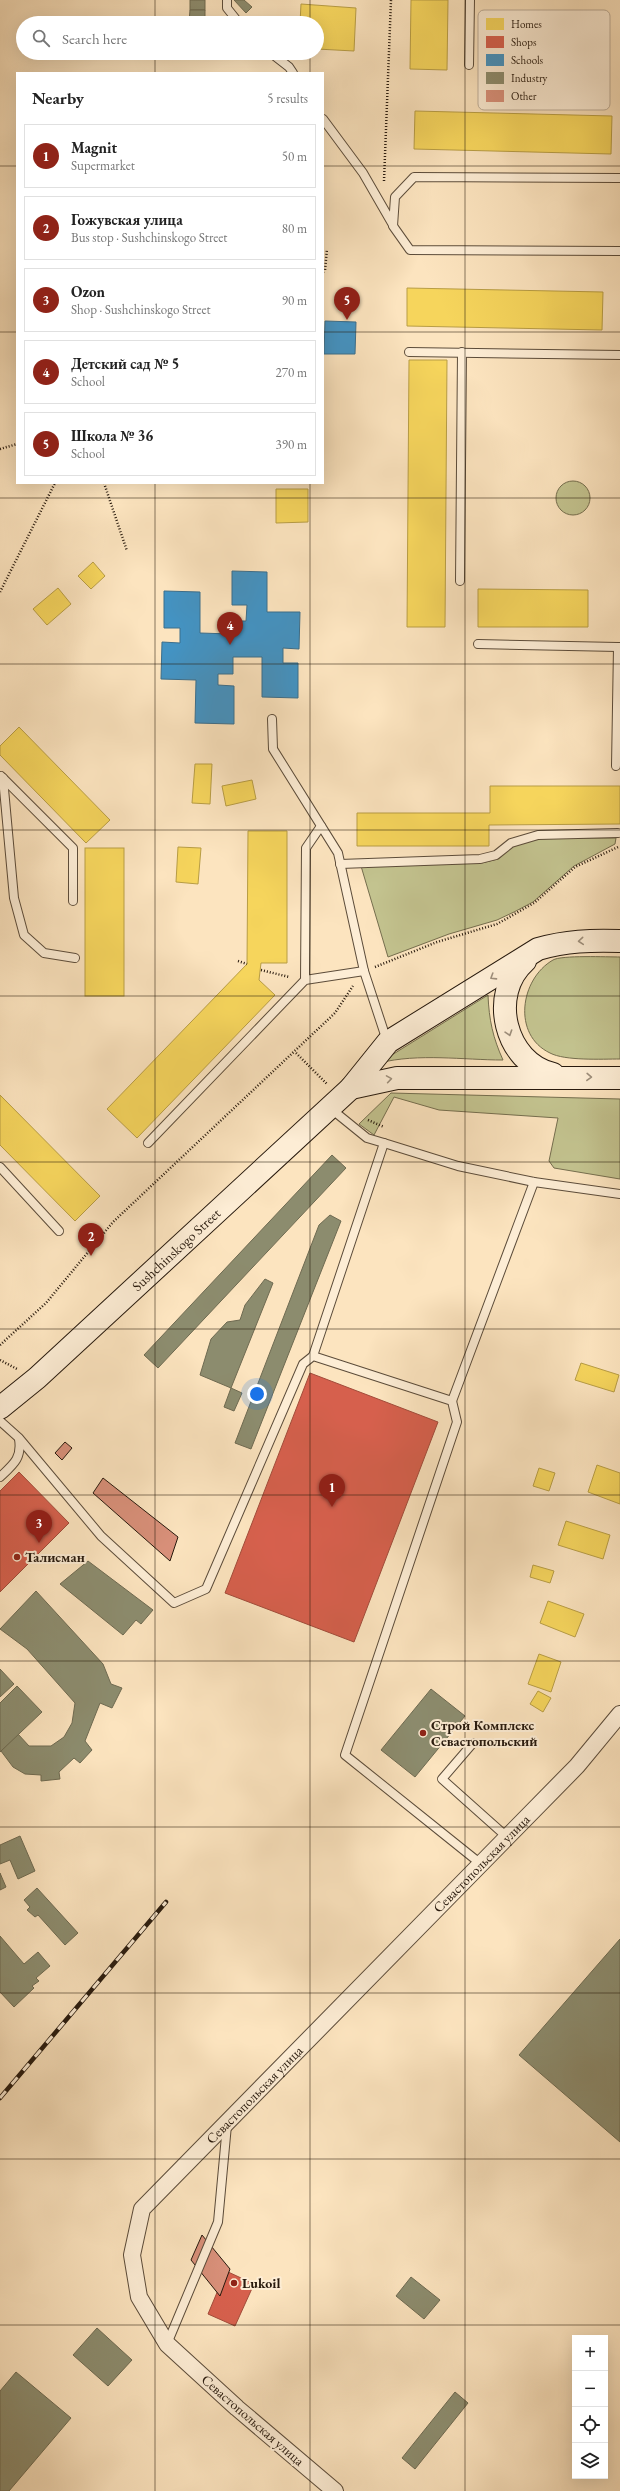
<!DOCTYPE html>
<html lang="en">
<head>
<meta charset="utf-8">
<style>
  :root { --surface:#fff; --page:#f2f2f2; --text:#222; --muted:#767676; --line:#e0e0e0; --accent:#8f2418 }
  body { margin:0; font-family:"EB Garamond",serif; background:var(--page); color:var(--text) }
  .controls { position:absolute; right:12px; bottom:12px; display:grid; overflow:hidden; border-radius:0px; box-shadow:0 4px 16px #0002 }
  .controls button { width:36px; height:36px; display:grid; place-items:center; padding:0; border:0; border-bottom:1px solid var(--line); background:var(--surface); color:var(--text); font:20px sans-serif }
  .you { position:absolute; left:257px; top:1394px; width:14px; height:14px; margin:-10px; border:3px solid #fff; border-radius:50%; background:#1a73e8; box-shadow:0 0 0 6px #1a73e833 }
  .badge { display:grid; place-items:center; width:26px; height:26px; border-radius:50%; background:var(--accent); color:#fff; font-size:13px; font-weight:700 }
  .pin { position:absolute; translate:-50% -33px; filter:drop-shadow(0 1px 2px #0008) }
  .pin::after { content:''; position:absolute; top:21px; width:14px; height:12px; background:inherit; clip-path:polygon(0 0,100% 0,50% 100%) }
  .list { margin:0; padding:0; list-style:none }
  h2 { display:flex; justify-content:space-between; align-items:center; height:52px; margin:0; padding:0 16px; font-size:17px }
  h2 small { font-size:13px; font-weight:400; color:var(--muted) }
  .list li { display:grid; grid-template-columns:26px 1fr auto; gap:12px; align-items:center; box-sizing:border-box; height:64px; margin:0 8px 8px; padding:0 8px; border:1px solid var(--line); border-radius:0px }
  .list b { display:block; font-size:15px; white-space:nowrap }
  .list p { margin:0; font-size:13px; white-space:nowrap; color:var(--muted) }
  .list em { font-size:13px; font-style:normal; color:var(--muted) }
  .icon { flex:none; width:22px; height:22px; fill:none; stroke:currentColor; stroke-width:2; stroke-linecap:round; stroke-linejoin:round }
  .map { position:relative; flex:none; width:620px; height:2491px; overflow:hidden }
  .search { position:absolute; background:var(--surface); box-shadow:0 4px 16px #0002; left:16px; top:16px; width:308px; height:44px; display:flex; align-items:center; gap:10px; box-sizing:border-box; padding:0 14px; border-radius:22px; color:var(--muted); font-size:15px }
  .panel { position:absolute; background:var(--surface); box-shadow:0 4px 16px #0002; left:16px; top:72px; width:308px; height:412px; border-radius:0px }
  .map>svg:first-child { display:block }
  .green { fill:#c3c38f; stroke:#756e4e }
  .homes { fill:#f6d55c; stroke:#b89d44 }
  .shops { fill:#d6604d; stroke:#a24b3a }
  .schools { fill:#4393c3; stroke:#3b6e8c }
  .industry { fill:#8c8c6e; stroke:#6e6a51 }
  .building { fill:#d9907a; stroke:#27190d }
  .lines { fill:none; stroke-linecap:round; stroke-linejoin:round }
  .lane-casing { stroke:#5c4c3a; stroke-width:10 }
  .street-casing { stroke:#5c4c3a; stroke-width:18 }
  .secondary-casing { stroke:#27190d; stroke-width:24 }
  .path { stroke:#27190d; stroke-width:2.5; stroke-dasharray:1 2; stroke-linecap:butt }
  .lane { stroke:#fdedd5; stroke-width:8 }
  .street { stroke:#fdedd5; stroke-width:16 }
  .secondary { stroke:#fdedd5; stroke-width:22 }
  .rail-casing { stroke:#27190d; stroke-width:4.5 }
  .rail { stroke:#fdedd5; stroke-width:3; stroke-dasharray:9; stroke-linecap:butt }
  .oneway { stroke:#9d8e7b }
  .grid { fill:none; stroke:#27190d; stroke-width:1; stroke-opacity:0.55 }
  .poi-dot { fill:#8f2418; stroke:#fdedd5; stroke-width:1.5 }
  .labels { text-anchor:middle; stroke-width:4; stroke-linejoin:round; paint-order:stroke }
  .street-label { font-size:14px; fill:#27190d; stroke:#fdedd5 }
  .poi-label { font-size:14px; font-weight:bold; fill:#27190d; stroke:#fdedd5; text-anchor:start }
  .key { fill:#fdedd5; stroke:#bdad99; stroke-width:1 }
  .key-label { font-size:11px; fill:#27190d }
</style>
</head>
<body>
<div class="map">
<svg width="620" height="2491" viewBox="0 0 620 2491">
  <rect width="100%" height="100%" fill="#fce4bf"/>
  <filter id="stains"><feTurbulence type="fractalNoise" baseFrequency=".005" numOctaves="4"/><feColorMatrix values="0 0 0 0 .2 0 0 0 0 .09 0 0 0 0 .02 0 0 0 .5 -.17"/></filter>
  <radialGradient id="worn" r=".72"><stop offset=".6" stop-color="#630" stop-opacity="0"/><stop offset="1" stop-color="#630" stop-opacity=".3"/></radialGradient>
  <g class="green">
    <circle cx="573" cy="498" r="17"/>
    <path d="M541,838H616L615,844L574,866L533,902L514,912L497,920L449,934L388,957L361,866L482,863L498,859L514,845Z"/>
    <path d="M620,957V1059C602,1059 565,1061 550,1053C512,1035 520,979 553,960C561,955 608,957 620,957Z"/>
    <path d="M488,995C489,1020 493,1038 503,1060C463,1060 419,1053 379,1063Z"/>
    <path d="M391,1093L620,1099V1179L554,1168L549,1161L558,1118L439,1110L394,1097L374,1135L359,1124Z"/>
  </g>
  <g class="homes">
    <path d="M411,0H448L447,70L410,69Z"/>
    <path d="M301,4L356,8L354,51L317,49V23H300Z"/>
    <path d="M415,111L612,116L611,154L414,149Z"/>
    <path d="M407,288L603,292L602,330L407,326Z"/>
    <path d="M409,360H447L445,627H407Z"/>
    <path d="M276,489H308V522L276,523Z"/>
    <path d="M93,562L105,576L91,589L78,576Z"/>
    <path d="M58,588L71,604L47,625L33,609Z"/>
    <path d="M478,589L588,590V627H478Z"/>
    <path d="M19,727L110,820L86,843L0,755V746Z"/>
    <path d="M195,764H212L210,804L192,803Z"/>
    <path d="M252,780L256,799L226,806L222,786Z"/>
    <path d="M490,786H620V824L489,825V846H357V813H490Z"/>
    <path d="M248,831H287V963H261L259,980L275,995L137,1138L107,1109L247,964Z"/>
    <path d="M178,847L201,848L198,884L176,882Z"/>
    <rect x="85" y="848" width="39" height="148"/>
    <path d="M0,1095L100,1196L75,1221L0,1145Z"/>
    <path d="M581,1363L619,1375L614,1392L575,1380Z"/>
    <path d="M597,1465L620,1473V1504L588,1492Z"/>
    <path d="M539,1468L555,1473L549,1491L533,1486Z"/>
    <path d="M566,1521L610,1535L603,1559L558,1545Z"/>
    <path d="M533,1565L554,1571L550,1583L530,1577Z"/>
    <path d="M548,1601L584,1614L575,1637L540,1623Z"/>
    <path d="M539,1654L561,1662L551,1692L528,1684Z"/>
    <path d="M538,1691L551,1698L543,1712L530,1704Z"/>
  </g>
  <g class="shops">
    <path d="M310,1373L438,1422L354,1642L225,1593Z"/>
    <path d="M19,1472L69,1523L0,1592V1491Z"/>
    <path d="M226,2271L254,2284L235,2326L208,2314Z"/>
  </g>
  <g class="schools">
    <path d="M325,321L356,322L355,354H324Z"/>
    <path d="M232,571L267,572V612H300L299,649L283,648V663H298V698L262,697V657H233V674H218V685L234,686V724L195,723L196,680L161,679L162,642L180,643V628H164V591L200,592V633L231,634V621H246L247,605H232Z"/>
  </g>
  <g class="industry">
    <rect x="190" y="0" width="15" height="10"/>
    <path d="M234,0H244L252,7L246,13Z"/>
    <path d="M190,10H205V22H189Z"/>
    <path d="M332,1155L346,1168L158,1368L144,1355Z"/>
    <path d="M330,1215L341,1221L251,1449L235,1443L319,1225Z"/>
    <path d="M265,1279L273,1283L231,1388L200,1375L211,1339L227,1322L240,1320L245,1305Z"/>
    <path d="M231,1388L242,1393L234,1411L224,1407Z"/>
    <path d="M88,1561L153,1610L141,1624L136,1620L123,1635L60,1584Z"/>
    <path d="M36,1591L103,1664L111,1684L122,1688L112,1708L100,1703L85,1741L92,1750L80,1763L74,1758L59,1772L60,1779L41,1781V1775L25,1774L13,1767L1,1751L18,1734L29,1746H51L64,1737L72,1723L75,1703L27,1649L0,1629Z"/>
    <path d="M0,1669L14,1684L0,1697Z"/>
    <path d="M17,1686L42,1712L0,1752V1703Z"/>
    <path d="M431,1689L465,1716L415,1777L381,1750Z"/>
    <path d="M20,1836L35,1871L18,1879L10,1860L0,1864V1845Z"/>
    <path d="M0,1873L6,1887L0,1890Z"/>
    <path d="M37,1888L78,1933L65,1945L38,1915L35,1917L27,1910L30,1907L24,1900Z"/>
    <path d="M0,1936L24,1964L38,1952L50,1966L36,1978L39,1981L32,1986L34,1988L14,2007L0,1992Z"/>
    <path d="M620,1939V2142L519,2055Z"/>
    <path d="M411,2277L440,2300L424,2319L396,2296Z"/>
    <path d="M97,2328L132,2360L108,2386L73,2355Z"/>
    <path d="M16,2372L71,2418L9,2491H0V2391Z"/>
    <path d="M455,2392L468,2403L415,2469L402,2458Z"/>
  </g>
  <g class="building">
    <path d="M65,1442L72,1448L62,1460L55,1453Z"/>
    <path d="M103,1478L178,1537L170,1561L93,1493Z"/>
    <path d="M202,2235L230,2269L220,2296L191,2260Z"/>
  </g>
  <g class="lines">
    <g class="lane-casing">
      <g id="lane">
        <path d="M227,0V8L239,23"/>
        <path d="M271,53L289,67L293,73"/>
        <path d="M469,65L470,0"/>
        <path d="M323,119L363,173L393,225"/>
        <path d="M620,178L414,177L395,197L393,226L410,250L620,251"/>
        <path d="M409,352L620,355"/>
        <path d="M460,581L462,352"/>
        <path d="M478,644L618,647"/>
        <path d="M272,719L273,749L338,853L364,971L387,1041"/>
        <path d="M616,766L618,647H620"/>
        <path d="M1,776L73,848V901"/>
        <path d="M3,778L14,898L24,935L44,953L75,958"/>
        <path d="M340,864L480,859L496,855L511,843L538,835L618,833"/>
        <path d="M305,980L306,848L321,826"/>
        <path d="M330,1108L367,1138L384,1143L458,1166L534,1182L620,1194"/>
        <path d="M148,1143L305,980L364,971"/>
        <path d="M0,1167L59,1231"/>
        <path d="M313,1356L384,1143"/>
        <path d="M452,1401L534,1182"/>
        <path d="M0,1421L19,1438L101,1536L174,1603L206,1589L303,1364L313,1356L452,1401L457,1422L345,1755L481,1864"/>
        <path d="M0,1477C14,1464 22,1458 19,1439"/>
        <path d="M473,1743L442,1779L507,1837"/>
        <path d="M167,2344L218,2222L227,2125"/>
      </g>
    </g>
    <g class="street-casing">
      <g id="street">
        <path id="s1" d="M335,2491L237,2408L167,2344L139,2297L132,2255L142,2209L577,1766L620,1714"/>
      </g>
    </g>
    <g class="secondary-casing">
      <g id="secondary">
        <path d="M525,961C488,994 505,1063 553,1074"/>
        <path d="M351,1088L397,1078H620"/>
        <path id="s2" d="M0,1408L37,1378L351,1088L388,1042L538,949C566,941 591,940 620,941"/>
      </g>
    </g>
    <g class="path">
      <path d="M384,181L391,0"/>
      <path d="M323,272L325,270L327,249"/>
      <path d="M0,449L17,444"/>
      <path d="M104,483L127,551"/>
      <path d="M0,592L55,483"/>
      <path d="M238,961L247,964"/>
      <path d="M375,967L437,942L497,924L534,903L575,867L618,847"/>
      <path d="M261,970L289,977"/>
      <path d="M296,1053L327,1084"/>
      <path d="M368,1120L384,1127"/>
      <path d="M0,1345L46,1303L113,1222L335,1013L353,986"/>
      <path d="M0,1360L17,1369"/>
    </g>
    <use href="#lane" class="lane"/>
    <use href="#street" class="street"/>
    <use href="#secondary" class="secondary"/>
    <g class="rail-casing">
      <path id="rail" d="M0,2098L166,1902"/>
    </g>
    <use href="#rail" class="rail"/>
  </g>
  <defs><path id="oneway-chevron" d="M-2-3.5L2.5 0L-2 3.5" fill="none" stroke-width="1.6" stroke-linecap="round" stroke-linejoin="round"/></defs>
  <g class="oneway">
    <use href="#oneway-chevron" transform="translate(581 941) rotate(175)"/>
    <use href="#oneway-chevron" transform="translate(493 977) rotate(148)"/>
    <use href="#oneway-chevron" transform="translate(509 1033) rotate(72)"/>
    <use href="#oneway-chevron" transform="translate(589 1077) rotate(2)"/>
    <use href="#oneway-chevron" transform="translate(389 1079) rotate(-9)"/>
  </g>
  <path class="grid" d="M155,0V23M310,0V23M465,0V2491M155,53V73M310,53V73M0,166H17M323,166H620M0,332H17M323,332H620M155,483V2491M310,483V2491M0,498H620M0,664H620M0,830H620M0,996H620M0,1162H620M0,1329H620M0,1495H620M0,1661H620M0,1827H620M0,1993H620M0,2159H620M0,2325H620"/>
  <g class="poi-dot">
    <circle cx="17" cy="1557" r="4"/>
    <circle cx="423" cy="1733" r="4"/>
    <circle cx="234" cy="2283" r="4"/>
  </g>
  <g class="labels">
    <g class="street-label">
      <text dy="5" stroke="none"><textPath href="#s2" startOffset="237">Sushchinskogo Street</textPath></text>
      <text dy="5" stroke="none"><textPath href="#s1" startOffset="852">Севастопольская улица</textPath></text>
      <text dy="5" stroke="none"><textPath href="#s1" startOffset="528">Севастопольская улица</textPath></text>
      <text transform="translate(253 2420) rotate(41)" y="5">Севастопольская улица</text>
    </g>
    <g class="poi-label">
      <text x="25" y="1562">Талисман</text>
      <text x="431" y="1730">Строй Комплекс<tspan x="431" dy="16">Севастопольский</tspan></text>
      <text x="242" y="2288">Lukoil</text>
    </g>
  </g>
  <rect x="478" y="10" width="132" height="100" rx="6" class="key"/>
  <rect x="486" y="18" width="18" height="12" fill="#f6d55c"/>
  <rect x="486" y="36" width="18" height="12" fill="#d6604d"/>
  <rect x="486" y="54" width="18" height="12" fill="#4393c3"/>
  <rect x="486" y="72" width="18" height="12" fill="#8c8c6e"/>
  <rect x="486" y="90" width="18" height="12" fill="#d9907a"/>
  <g class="key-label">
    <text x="511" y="28">Homes</text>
    <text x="511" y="46">Shops</text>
    <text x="511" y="64">Schools</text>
    <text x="511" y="82">Industry</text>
    <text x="511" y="100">Other</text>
  </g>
  <rect width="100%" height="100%" filter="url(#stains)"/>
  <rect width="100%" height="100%" fill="url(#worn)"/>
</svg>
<div class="controls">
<button>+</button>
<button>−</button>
<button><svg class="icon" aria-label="locate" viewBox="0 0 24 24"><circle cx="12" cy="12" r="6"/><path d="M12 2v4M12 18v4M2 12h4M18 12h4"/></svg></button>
<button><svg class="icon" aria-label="layers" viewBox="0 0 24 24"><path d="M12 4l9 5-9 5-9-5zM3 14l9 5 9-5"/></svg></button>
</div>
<div class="you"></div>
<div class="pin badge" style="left:332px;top:1507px">1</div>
<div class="pin badge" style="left:91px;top:1256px">2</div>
<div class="pin badge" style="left:39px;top:1543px">3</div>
<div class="pin badge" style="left:230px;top:645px">4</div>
<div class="pin badge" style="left:347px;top:320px">5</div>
<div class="search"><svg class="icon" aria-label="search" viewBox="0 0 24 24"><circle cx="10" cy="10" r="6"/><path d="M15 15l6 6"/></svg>Search here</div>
<section class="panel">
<h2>Nearby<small>5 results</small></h2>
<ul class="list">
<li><span class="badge">1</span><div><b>Magnit</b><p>Supermarket</p></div><em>50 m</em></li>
<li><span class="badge">2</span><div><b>Гожувская улица</b><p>Bus stop · Sushchinskogo Street</p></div><em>80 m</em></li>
<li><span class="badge">3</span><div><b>Ozon</b><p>Shop · Sushchinskogo Street</p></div><em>90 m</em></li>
<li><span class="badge">4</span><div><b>Детский сад № 5</b><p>School</p></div><em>270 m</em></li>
<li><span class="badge">5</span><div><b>Школа № 36</b><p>School</p></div><em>390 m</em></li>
</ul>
</section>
</div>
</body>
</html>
